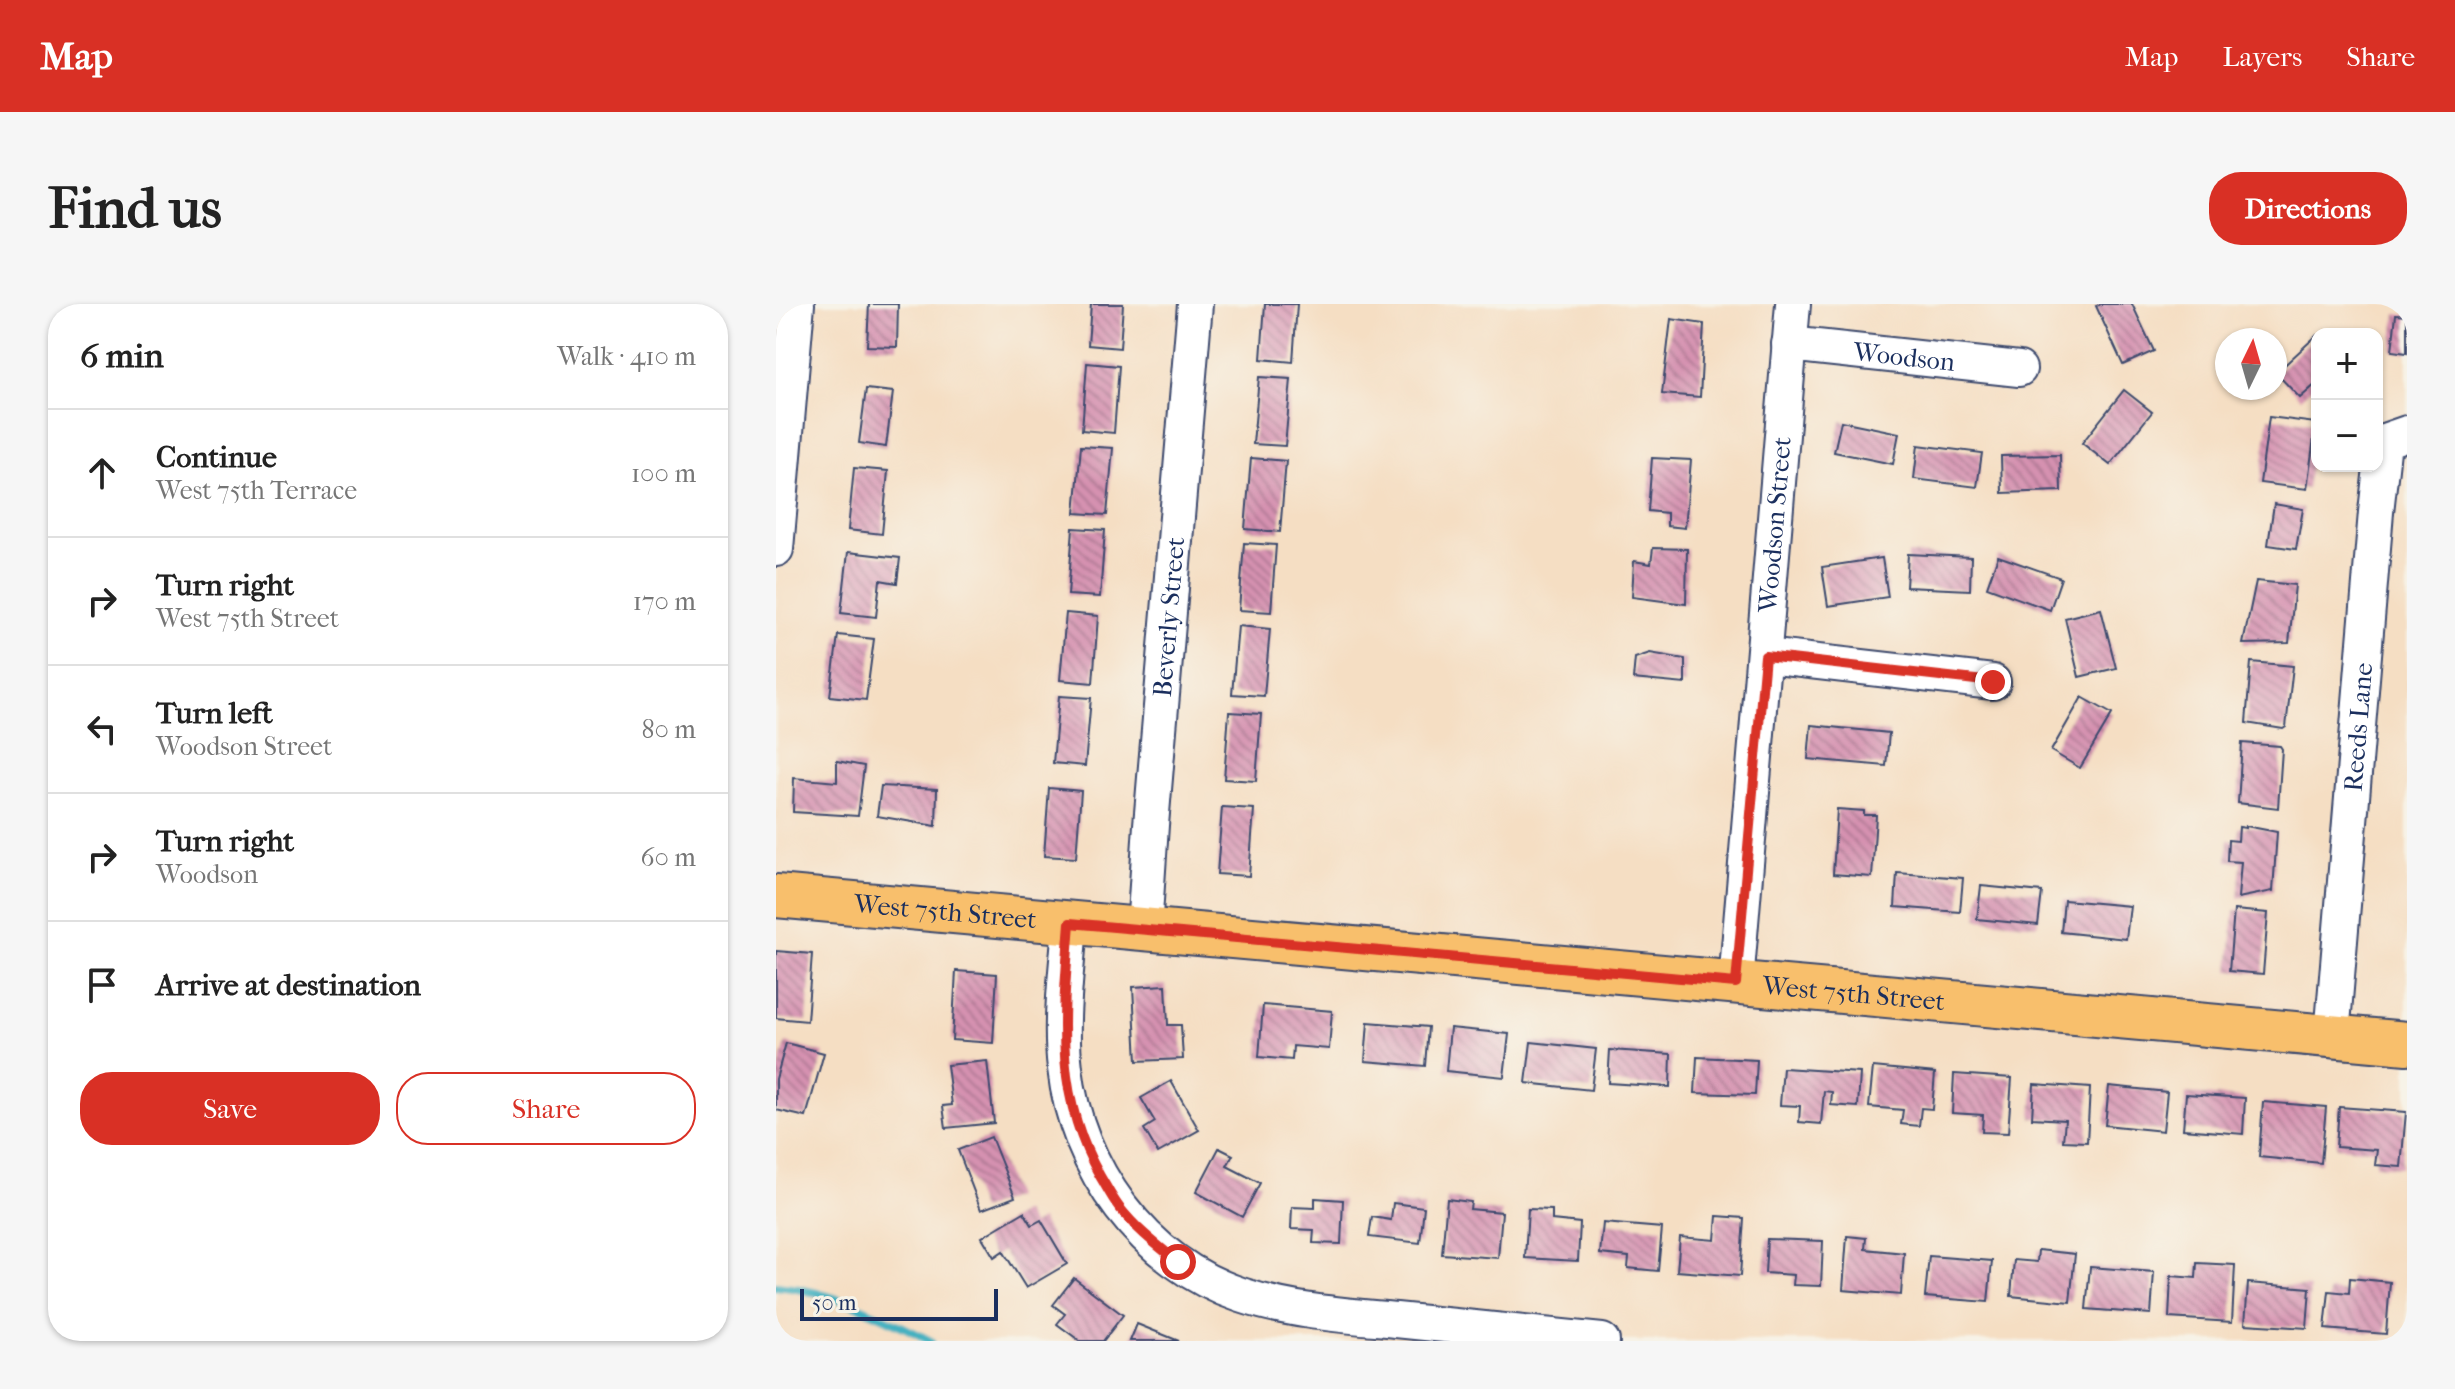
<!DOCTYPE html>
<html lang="en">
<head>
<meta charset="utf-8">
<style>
  :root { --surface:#fff; --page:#f6f6f6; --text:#222; --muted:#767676; --line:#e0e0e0; --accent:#d93025 }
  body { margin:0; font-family:"IM FELL French Canon",serif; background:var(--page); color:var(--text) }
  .controls { position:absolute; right:24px; top:24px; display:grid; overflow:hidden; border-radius:16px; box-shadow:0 2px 6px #0004 }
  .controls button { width:72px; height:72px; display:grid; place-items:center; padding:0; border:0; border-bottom:2px solid var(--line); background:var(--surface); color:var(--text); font:40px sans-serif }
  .compass { position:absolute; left:1439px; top:24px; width:72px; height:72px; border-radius:50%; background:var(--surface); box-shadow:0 2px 6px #0004; rotate:5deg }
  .scale { position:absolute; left:24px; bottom:20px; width:198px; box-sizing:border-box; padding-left:8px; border:4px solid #1b2f5e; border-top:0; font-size:22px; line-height:28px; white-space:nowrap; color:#1b2f5e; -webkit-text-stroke:6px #f7f3e8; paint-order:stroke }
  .stop { position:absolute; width:24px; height:24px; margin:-18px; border:6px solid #d93025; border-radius:50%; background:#fff }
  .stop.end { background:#d93025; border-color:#fff; box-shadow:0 2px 8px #0008 }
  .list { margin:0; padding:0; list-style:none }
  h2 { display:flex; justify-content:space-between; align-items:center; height:104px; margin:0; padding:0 32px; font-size:34px }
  h2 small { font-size:26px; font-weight:400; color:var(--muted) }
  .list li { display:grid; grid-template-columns:52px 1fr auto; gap:24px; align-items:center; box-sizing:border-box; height:128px; padding:0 32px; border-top:2px solid var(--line) }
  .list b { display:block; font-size:30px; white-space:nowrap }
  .list p { margin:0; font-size:26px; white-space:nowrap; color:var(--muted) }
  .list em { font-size:26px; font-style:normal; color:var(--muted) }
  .actions { display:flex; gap:16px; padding:24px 32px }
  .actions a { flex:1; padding:18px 0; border:2px solid var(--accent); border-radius:32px; text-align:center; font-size:28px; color:var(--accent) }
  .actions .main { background:var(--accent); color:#fff }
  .icon { flex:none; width:44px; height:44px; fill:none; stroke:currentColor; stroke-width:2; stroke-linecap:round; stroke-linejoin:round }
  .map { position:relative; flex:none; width:1631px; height:1037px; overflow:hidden; border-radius:32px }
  header { display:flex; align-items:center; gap:48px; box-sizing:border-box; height:112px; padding:0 40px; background:var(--accent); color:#fff }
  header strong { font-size:38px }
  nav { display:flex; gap:44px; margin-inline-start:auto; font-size:28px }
  .intro { display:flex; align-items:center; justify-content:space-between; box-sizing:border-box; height:192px; padding:0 48px }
  h1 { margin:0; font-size:56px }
  .button { padding:20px 36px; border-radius:32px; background:var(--accent); color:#fff; font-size:28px; font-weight:700 }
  main { display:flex; gap:48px; padding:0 48px }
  aside { flex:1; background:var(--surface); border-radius:32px; box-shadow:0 2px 6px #0004 }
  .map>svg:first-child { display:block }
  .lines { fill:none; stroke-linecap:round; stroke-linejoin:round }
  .stream { stroke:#43b0c0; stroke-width:8 }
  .building { fill:url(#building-back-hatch) }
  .minor-casing { stroke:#3c496d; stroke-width:38 }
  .major-casing { stroke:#3c496d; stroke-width:46 }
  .minor { stroke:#fff; stroke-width:34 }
  .major { stroke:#f8bf6c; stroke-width:42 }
  .route { stroke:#d93025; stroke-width:10 }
  .labels { text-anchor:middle; stroke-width:8; stroke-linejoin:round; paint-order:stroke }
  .street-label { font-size:26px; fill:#1b2f5e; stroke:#f7f3e8 }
</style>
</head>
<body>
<header>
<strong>Map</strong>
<nav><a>Map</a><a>Layers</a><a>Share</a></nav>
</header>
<div class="intro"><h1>Find us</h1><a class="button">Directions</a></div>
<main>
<aside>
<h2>6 min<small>Walk · 410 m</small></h2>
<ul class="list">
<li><svg class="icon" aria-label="ahead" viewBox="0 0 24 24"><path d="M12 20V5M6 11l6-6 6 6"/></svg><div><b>Continue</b><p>West 75th Terrace</p></div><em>100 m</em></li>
<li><svg class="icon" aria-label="right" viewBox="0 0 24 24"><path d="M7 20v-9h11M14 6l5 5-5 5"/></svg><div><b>Turn right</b><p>West 75th Street</p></div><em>170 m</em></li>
<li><svg class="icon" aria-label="left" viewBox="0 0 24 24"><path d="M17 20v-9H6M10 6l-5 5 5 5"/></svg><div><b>Turn left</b><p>Woodson Street</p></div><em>80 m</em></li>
<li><svg class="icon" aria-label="right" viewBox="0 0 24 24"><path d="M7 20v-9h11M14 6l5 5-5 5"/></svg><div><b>Turn right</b><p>Woodson</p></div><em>60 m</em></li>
<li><svg class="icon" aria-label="arrive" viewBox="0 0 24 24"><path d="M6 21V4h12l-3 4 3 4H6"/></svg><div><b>Arrive at destination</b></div></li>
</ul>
<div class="actions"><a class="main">Save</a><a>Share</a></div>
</aside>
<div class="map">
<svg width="1631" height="1037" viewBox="0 0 1631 1037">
  <defs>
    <pattern id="building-back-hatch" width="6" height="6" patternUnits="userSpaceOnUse" patternTransform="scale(2)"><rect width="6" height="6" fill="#d591b0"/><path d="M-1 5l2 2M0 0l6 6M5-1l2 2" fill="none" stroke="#ac7792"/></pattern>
  </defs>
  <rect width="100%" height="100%" fill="#f7f3e8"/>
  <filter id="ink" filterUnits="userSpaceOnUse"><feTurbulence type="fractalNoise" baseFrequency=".0125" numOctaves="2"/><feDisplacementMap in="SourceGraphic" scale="16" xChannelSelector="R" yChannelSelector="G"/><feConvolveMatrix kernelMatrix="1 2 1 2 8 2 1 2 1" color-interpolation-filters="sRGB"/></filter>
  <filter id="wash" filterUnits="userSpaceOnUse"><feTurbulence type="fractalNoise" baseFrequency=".006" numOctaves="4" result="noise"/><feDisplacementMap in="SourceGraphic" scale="32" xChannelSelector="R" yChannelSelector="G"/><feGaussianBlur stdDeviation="1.8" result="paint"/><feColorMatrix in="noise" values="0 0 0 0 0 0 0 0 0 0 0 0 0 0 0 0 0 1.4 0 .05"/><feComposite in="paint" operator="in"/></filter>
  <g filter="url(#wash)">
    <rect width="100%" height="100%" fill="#f5dec3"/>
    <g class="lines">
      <path class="stream" d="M0,982C57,987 105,1011 155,1037"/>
    </g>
    <g id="blocks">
      <g class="building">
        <path d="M93,0H122L121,43L91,42Z"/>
        <path d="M315,0H347L344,44L312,41Z"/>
        <path d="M489,0H521L517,58L485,55Z"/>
        <path d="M1325,0H1356L1378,47L1347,61L1320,2Z"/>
        <path d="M1620,10L1631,11V49L1616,47Z"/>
        <path d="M895,15L928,20L924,93L886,90Z"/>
        <path d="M1541,31V79L1524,94L1500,69Z"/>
        <path d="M311,59L343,62L338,129L306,126Z"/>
        <path d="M483,73L515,75L509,142L477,140Z"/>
        <path d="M90,85L117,88L110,143L83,139Z"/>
        <path d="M1348,86L1376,108L1334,161L1306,139Z"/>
        <path d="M1493,113L1540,119L1531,185L1484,179Z"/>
        <path d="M1065,117L1123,129L1117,160L1058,148Z"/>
        <path d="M1142,141L1206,149L1201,183L1138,175Z"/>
        <path d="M305,142L337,144L331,211L299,209Z"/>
        <path d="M1284,151L1285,187L1226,189L1225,152Z"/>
        <path d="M475,154L510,157L504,228L469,225Z"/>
        <path d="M876,154L915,156L909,224L891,222V209L872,207Z"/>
        <path d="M78,164L112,167L106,230L72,226Z"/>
        <path d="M1498,200L1527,205L1520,245L1492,241Z"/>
        <path d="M297,224L329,226L324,293L292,291Z"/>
        <path d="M468,239L500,241L495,308L463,306Z"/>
        <path d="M877,244L911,245L910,300L856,293L858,257L875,260Z"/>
        <path d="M72,248L124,254L121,279L104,276L100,313L65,309Z"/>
        <path d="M1132,250L1195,253L1194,286L1130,283Z"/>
        <path d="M1222,252L1285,274L1274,306L1211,283Z"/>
        <path d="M1106,254L1112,293L1052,302L1046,263Z"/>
        <path d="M1480,277L1519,281L1513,339L1467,340Z"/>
        <path d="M1325,305L1340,364L1303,373L1289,314Z"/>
        <path d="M290,309L322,312L317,379L284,376Z"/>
        <path d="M462,322L494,325L488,392L456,390Z"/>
        <path d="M62,331L98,335L90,396L54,392Z"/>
        <path d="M874,349L909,355V380L857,375L859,354Z"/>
        <path d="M1475,358L1517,362L1510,423L1507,425L1470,419Z"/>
        <path d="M283,392L315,394L309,462L277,459Z"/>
        <path d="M1306,393L1336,410L1304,464L1275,447Z"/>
        <path d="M453,408L485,410L480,477L448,475Z"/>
        <path d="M1035,421L1113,429L1110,462L1032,455Z"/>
        <path d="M1466,439L1504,442L1506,445L1502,504L1462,499Z"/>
        <path d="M61,457L88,462L82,512L17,508L18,474L61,478Z"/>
        <path d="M105,482L161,485L160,522L101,512Z"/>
        <path d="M273,484L305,487L300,554L268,552Z"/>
        <path d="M446,503L478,505L473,572L441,570Z"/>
        <path d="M1061,505L1088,507V511H1100L1096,573L1057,570Z"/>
        <path d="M1470,522L1501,528L1497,587L1462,594L1465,558L1451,557L1452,536L1462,537L1463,523L1470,524Z"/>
        <path d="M1121,569L1187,574L1184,608L1119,603Z"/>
        <path d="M1205,582L1266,588L1262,621L1201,615Z"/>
        <path d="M1288,596L1354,602L1350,635L1285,628Z"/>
        <path d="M1458,606L1492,609L1487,670L1453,667Z"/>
        <path d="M0,647L36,650L31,717L0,714Z"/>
        <path d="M180,667L221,670L217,739L176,736Z"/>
        <path d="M390,681L392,721H405L407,755L361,757L357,683Z"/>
        <path d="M487,701L556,707L553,745L517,742L516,756L483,753Z"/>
        <path d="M592,718L652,723L649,762L589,757Z"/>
        <path d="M674,724L733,730L728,773L670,767Z"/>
        <path d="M755,738L820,745L815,786L750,779Z"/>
        <path d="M10,739L48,749L30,813L0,806V775Z"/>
        <path d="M834,746L895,750L894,783L832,779Z"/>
        <path d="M921,753L981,756L979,791L919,789Z"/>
        <path d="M211,757L218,819L170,824L167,802L176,801L171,761Z"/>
        <path d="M1097,763L1159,769L1156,805L1145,804L1143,822L1125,820L1127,806L1093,803Z"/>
        <path d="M1007,764L1084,769L1082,803L1055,801L1056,788L1048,787L1045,820L1023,818L1024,802L1004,801Z"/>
        <path d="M1178,770L1236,774L1232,829L1206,828L1207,811L1176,809Z"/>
        <path d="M395,777L423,826L382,849L368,825L379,818L365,794Z"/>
        <path d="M1258,780L1314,784L1311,838L1287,837L1289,816L1256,814Z"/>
        <path d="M1333,782L1391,788L1387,827L1329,821Z"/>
        <path d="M1410,790L1469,794L1467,830L1407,825Z"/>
        <path d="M1487,798L1550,803L1545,859L1483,853Z"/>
        <path d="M1563,803L1630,808L1625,863L1599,861L1601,846L1560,843Z"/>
        <path d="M215,833L239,893L205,906L182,846Z"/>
        <path d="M443,844L457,851L451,862L484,879L466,913L420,888Z"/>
        <path d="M539,894L567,896L565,940L537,939L538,926L515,925L516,903L539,904Z"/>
        <path d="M671,895L695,898L694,905L726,908L722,954L666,950Z"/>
        <path d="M617,899L648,903L644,939L593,933L596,913L615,916Z"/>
        <path d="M752,905L776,906V916L804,919L802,957L749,954Z"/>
        <path d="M248,908L256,921L265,916L291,960L250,984L227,947L218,953L206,933Z"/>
        <path d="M941,912L968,914L964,972L901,967L904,933L939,936Z"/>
        <path d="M827,919L886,924L882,967L852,964L853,953L824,950Z"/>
        <path d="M1071,932L1090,934L1089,945L1128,949L1125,991L1067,986Z"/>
        <path d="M991,935L1047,937L1045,982L1017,981L1018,971L989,969Z"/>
        <path d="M1262,946L1299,950L1294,998L1235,992L1238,956L1261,958Z"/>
        <path d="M1153,952L1216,957L1212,998L1149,993Z"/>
        <path d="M1421,959L1459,961L1456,1018L1393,1014L1395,972L1420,974Z"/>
        <path d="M1314,963L1378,968L1375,1010L1310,1005Z"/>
        <path d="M298,974L347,1011L327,1037H304L281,1020L289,1010L277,1001Z"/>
        <path d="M1574,974L1614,978L1610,1030L1549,1025L1553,987L1573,989Z"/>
        <path d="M1472,979L1534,984L1531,1024L1469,1020Z"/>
        <path d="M361,1020L403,1037H354Z"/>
      </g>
    </g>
  </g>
  <g filter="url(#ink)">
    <use href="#blocks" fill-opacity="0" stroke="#3c496d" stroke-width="2"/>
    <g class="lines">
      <g class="minor-casing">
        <g id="minor">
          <path id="s1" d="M1013,40L1243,65"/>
          <path d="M0,245L21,0"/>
          <path d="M989,352L1217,378"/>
          <path d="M294,619C291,667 283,716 289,764C300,864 368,959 465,991C515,1008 568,1011 620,1016C689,1023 757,1030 826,1037"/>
          <path id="s2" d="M368,626L375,521L419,0"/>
          <path id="s3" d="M960,679L1017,0"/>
          <path id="s4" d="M1556,732L1600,208L1608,137L1631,129"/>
        </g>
      </g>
      <g class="major-casing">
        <g id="major">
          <path id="s5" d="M0,592L1631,739"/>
        </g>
      </g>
      <use href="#minor" class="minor"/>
      <use href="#major" class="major"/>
    </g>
  </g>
  <g class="lines" filter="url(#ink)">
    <path class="route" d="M402,958C381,941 360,925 343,903C336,894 330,882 324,872C277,790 287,709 294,619L960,679L989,352L1217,378"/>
  </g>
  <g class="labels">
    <g class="street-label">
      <text dy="9" stroke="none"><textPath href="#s1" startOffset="116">Woodson</textPath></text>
      <text dy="9" stroke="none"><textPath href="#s3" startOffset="460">Woodson Street</textPath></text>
      <text dy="9" stroke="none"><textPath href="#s2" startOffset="314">Beverly Street</textPath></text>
      <text dy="9" stroke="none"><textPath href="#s4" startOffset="310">Reeds Lane</textPath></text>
      <text dy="9" stroke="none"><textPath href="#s5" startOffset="170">West 75th Street</textPath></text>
      <text dy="9" stroke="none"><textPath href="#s5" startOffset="1082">West 75th Street</textPath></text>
    </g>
  </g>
</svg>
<div class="controls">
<button>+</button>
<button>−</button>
</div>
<svg class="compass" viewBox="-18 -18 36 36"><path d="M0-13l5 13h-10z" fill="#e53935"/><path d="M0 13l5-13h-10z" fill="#767676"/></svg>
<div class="scale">50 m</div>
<div class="stop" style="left:402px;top:958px"></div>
<div class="stop end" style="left:1217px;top:378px"></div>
</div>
</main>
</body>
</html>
